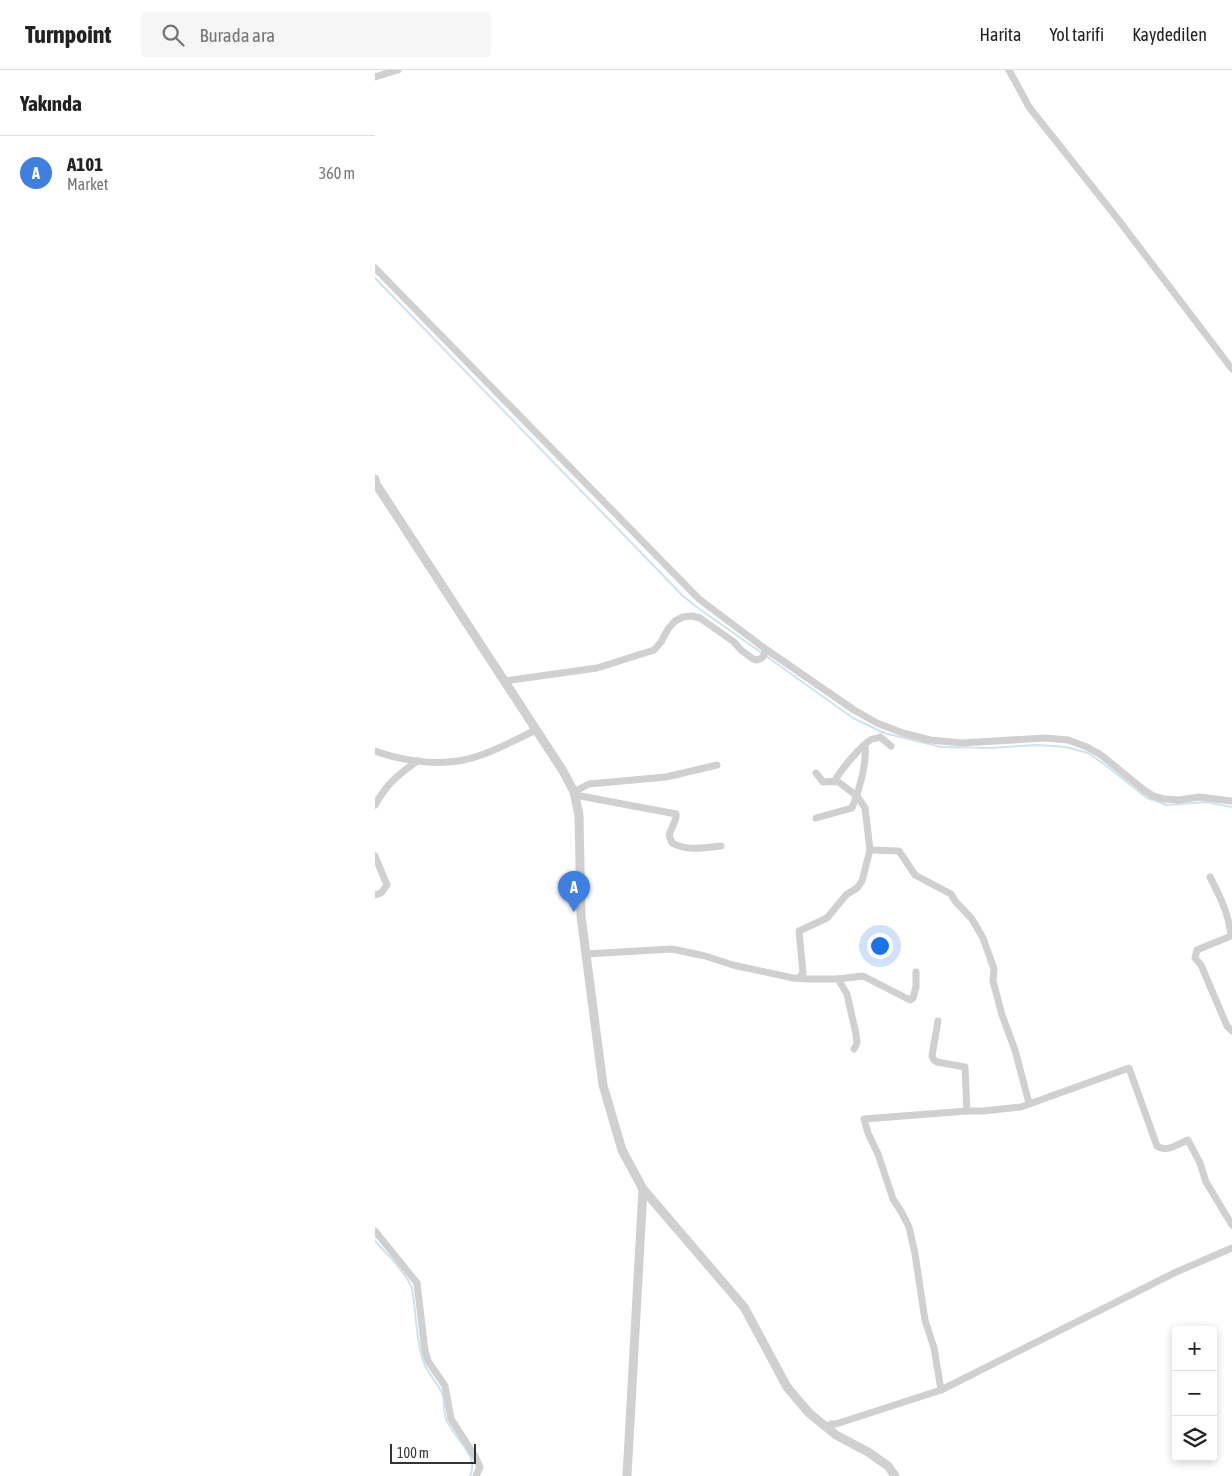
<!DOCTYPE html>
<html lang="tr">
<head>
<meta charset="utf-8">
<style>
  :root { --surface:#fff; --page:#f6f6f6; --text:#222; --muted:#767676; --line:#e0e0e0; --accent:#0f766e }
  body { margin:0; font-family:"Asap Condensed",sans-serif; background:var(--page); color:var(--text) }
  .controls { position:absolute; right:15px; bottom:15px; display:grid; overflow:hidden; border-radius:5px; box-shadow:0 2px 8px #0003 }
  .controls button { width:45px; height:45px; display:grid; place-items:center; padding:0; border:0; border-bottom:1px solid var(--line); background:var(--surface); color:var(--text); font:25px sans-serif }
  .scale { position:absolute; left:15px; bottom:12px; width:86px; box-sizing:border-box; padding-left:5px; border:2px solid #333; border-top:0; font-size:14px; line-height:18px; white-space:nowrap; color:#333; -webkit-text-stroke:4px #fff; paint-order:stroke }
  .you { position:absolute; left:504px; top:875px; width:18px; height:18px; margin:-12px; border:4px solid #fff; border-radius:50%; background:#1a73e8; box-shadow:0 0 0 8px #1a73e833 }
  .badge { display:grid; place-items:center; width:32px; height:32px; border-radius:50%; background:var(--accent); color:#fff; font-size:16px; font-weight:700 }
  .pin { position:absolute; translate:-50% -41px; filter:drop-shadow(0 1px 2px #0008) }
  .pin::after { content:''; position:absolute; top:26px; width:18px; height:15px; background:inherit; clip-path:polygon(0 0,100% 0,50% 100%) }
  .list { margin:0; padding:0; list-style:none }
  h2 { display:flex; justify-content:space-between; align-items:center; height:65px; margin:0; padding:0 20px; font-size:21px }
  h2 small { font-size:16px; font-weight:400; color:var(--muted) }
  .list li { display:grid; grid-template-columns:32px 1fr auto; gap:15px; align-items:center; box-sizing:border-box; height:75px; padding:0 20px; border-top:1px solid var(--line) }
  .list b { display:block; font-size:19px; white-space:nowrap }
  .list p { margin:0; font-size:16px; white-space:nowrap; color:var(--muted) }
  .list em { font-size:16px; font-style:normal; color:var(--muted) }
  .icon { flex:none; width:28px; height:28px; fill:none; stroke:currentColor; stroke-width:2; stroke-linecap:round; stroke-linejoin:round }
  .map { position:relative; flex:none; width:857px; height:1406px; overflow:hidden }
  header { display:flex; align-items:center; gap:30px; box-sizing:border-box; height:70px; padding:0 25px; background:var(--surface); border-bottom:1px solid var(--line) }
  header strong { font-size:24px }
  nav { display:flex; gap:28px; margin-inline-start:auto; font-size:18px }
  .search { width:350px; height:45px; background:var(--page); display:flex; align-items:center; gap:12px; box-sizing:border-box; padding:0 18px; border-radius:5px; color:var(--muted); font-size:19px }
  main { display:flex }
  aside { flex:1; background:var(--surface) }
  .map>svg:first-child { display:block }
  .lines { fill:none; stroke-linecap:round; stroke-linejoin:round }
  .stream { stroke:#cfe2ee; stroke-width:2 }
  .minor { stroke:#d0d0d0; stroke-width:7 }
  .tertiary { stroke:#d0d0d0; stroke-width:9 }
</style>
</head>
<body>
<header>
<strong>Turnpoint</strong>
<div class="search"><svg class="icon" aria-label="search" viewBox="0 0 24 24"><circle cx="10" cy="10" r="6"/><path d="M15 15l6 6"/></svg>Burada ara</div>
<nav><a>Harita</a><a>Yol tarifi</a><a>Kaydedilen</a></nav>
</header>
<main>
<aside>
<h2>Yakında<small></small></h2>
<ul class="list">
<li><span class="badge" style="background:#3f7fe0">A</span><div><b>A101</b><p>Market</p></div><em>360 m</em></li>
</ul>
</aside>
<div class="map">
<svg width="857" height="1406" viewBox="0 0 857 1406">
  <rect width="100%" height="100%" fill="#fff"/>
  <g class="lines">
    <g class="stream">
      <path d="M0,208L308,526L323,538L387,583"/>
      <path d="M391,586L478,648L509,663L566,677L615,678L662,675L691,677L713,683L729,694L772,728L792,735L831,732L857,737"/>
      <path d="M0,1171C13,1186 29,1200 37,1218C41,1240 41,1274 49,1293C53,1304 62,1312 67,1323C70,1332 68,1341 71,1349C78,1368 105,1385 95,1406"/>
    </g>
    <g class="minor">
      <path d="M634,0L654,37L742,148L857,299"/>
      <path d="M0,7L23,0"/>
      <path d="M0,198L324,529L392,580L479,640L502,653L528,663L555,670L587,673L670,668L693,670L712,677L726,685L769,720L778,726L789,729L804,730L824,727L857,731"/>
      <path d="M129,611L222,598L279,580L286,572L293,559L300,551L308,547L317,546L325,548L359,572L366,580L378,589L382,590L387,588L392,580"/>
      <path d="M0,681C25,690 56,695 83,691C110,687 137,671 161,660"/>
      <path d="M459,712C466,700 485,676 497,669C498,669 504,668 505,667L516,676"/>
      <path d="M199,722L214,714L291,707L342,695"/>
      <path d="M200,725L301,744V748L294,765L297,773C312,781 329,778 346,776"/>
      <path d="M0,735C12,713 23,705 42,691"/>
      <path d="M441,748L477,738C484,721 492,694 490,675"/>
      <path d="M495,780L524,781L540,805L576,824L580,831L597,849L608,868L619,899L618,911L627,945L640,980L654,1033"/>
      <path d="M0,786L12,815L6,823L0,825"/>
      <path d="M835,807C845,826 854,845 856,866L822,880L820,888L826,895L852,956L857,961"/>
      <path d="M211,884L297,879L330,886L358,895L418,908L435,909H463L488,906L535,930L538,928L541,917V902"/>
      <path d="M424,908L428,903L424,861L452,848L471,825L482,818L487,811L495,780L490,738L482,726L462,711L448,712L441,703"/>
      <path d="M463,909L472,924L481,964L482,973L479,979"/>
      <path d="M563,951L557,986L559,990L562,992L590,997L592,1041"/>
      <path d="M0,1161L42,1213L50,1281L53,1291L70,1316L76,1349L101,1388L105,1397L101,1406"/>
      <path d="M566,1320L799,1203L857,1178"/>
      <path d="M452,1358L456,1354H461L566,1320L559,1278L550,1250L540,1184L534,1157L527,1143L518,1129L503,1084L493,1063L489,1049L592,1041H608L646,1037L754,998L782,1076C791,1083 803,1074 813,1070L825,1093L831,1112L857,1155"/>
    </g>
    <g class="tertiary">
      <path d="M0,409L1,414L188,701L199,722L204,745L206,846L228,1015L247,1080L268,1119L369,1237L412,1317L434,1343L461,1365L493,1382L513,1396L520,1406"/>
      <path d="M252,1406L268,1119"/>
    </g>
  </g>
</svg>
<div class="controls">
<button>+</button>
<button>−</button>
<button><svg class="icon" aria-label="layers" viewBox="0 0 24 24"><path d="M12 4l9 5-9 5-9-5zM3 14l9 5 9-5"/></svg></button>
</div>
<div class="scale">100 m</div>
<div class="you"></div>
<div class="pin badge" style="left:199px;top:842px;background:#3f7fe0">A</div>
</div>
</main>
</body>
</html>
